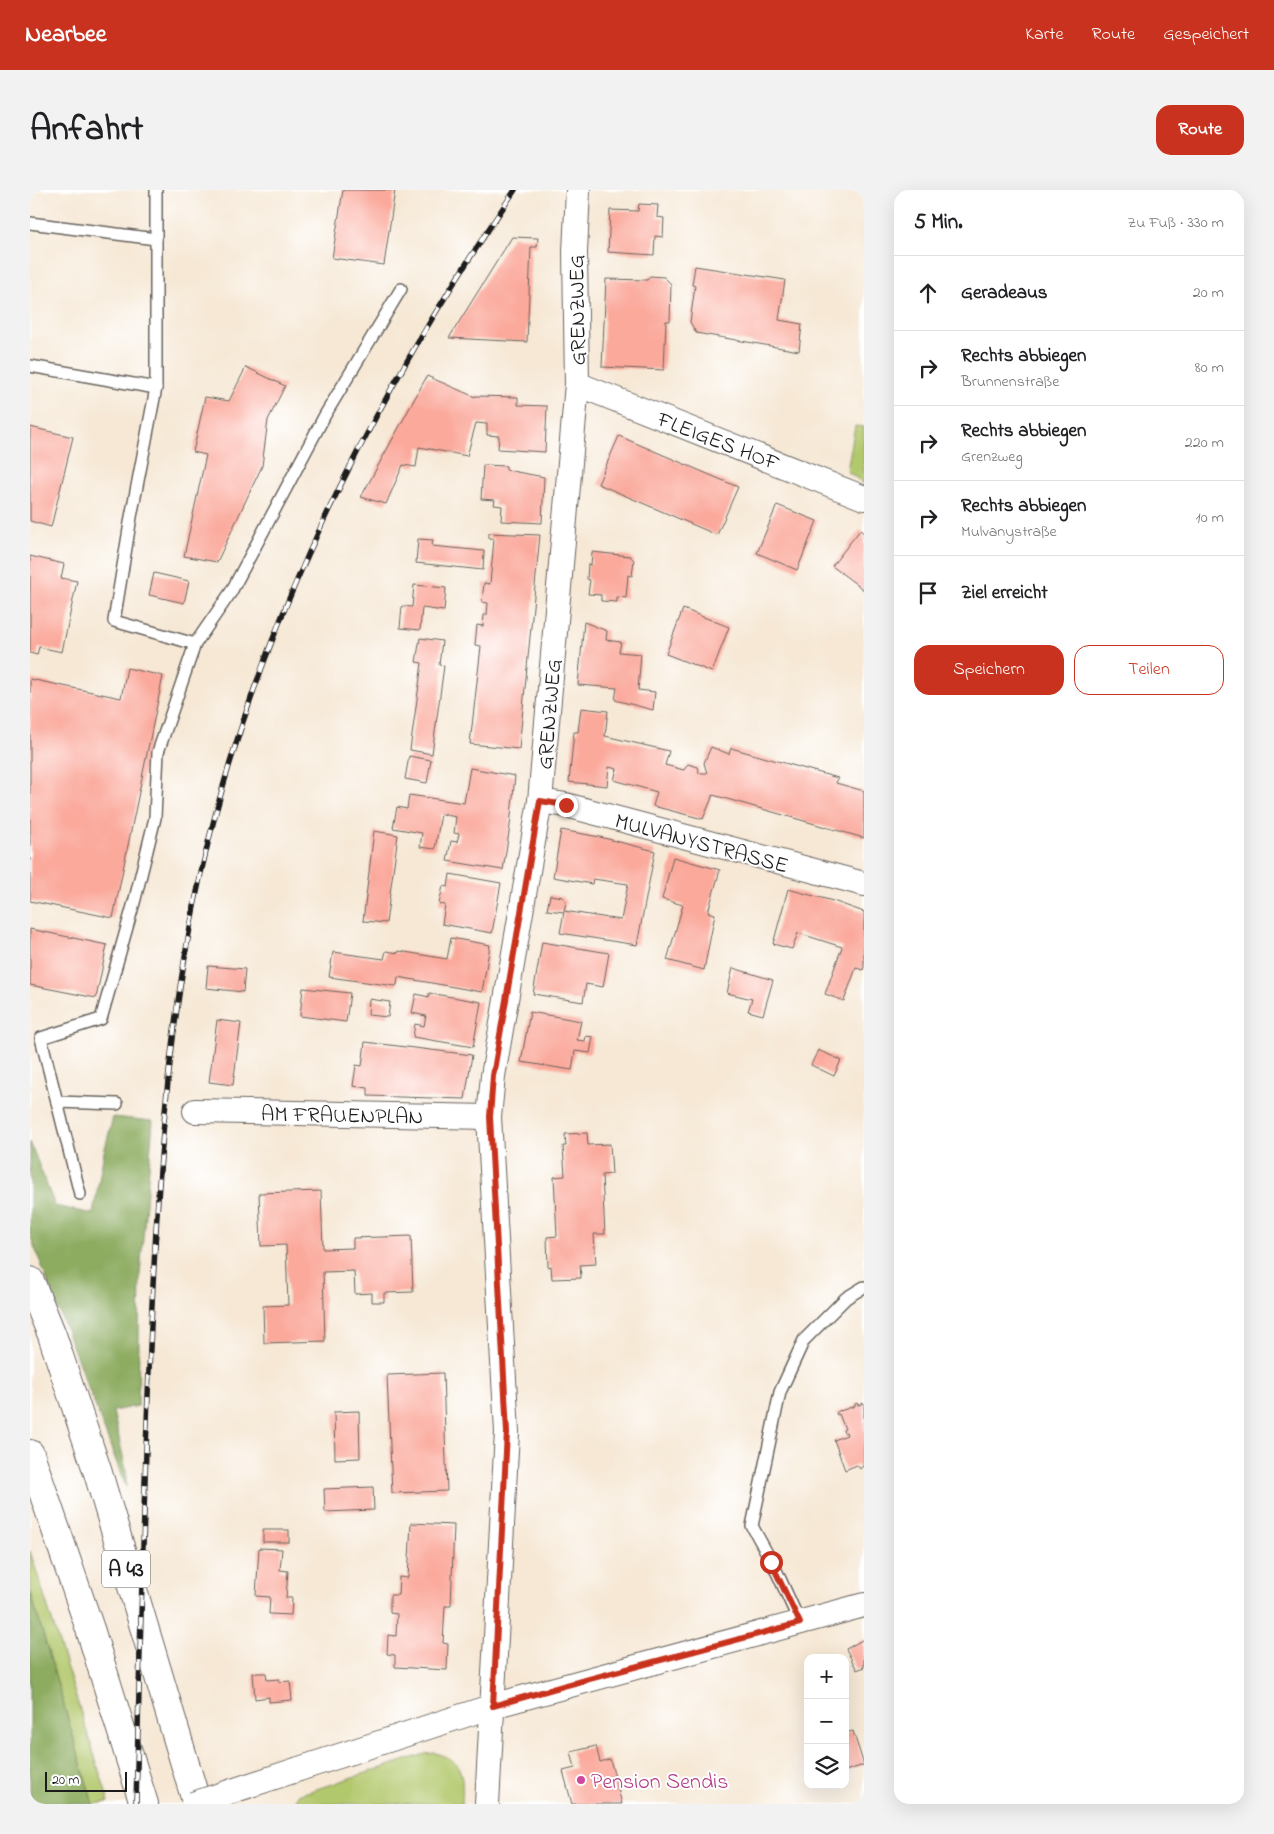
<!DOCTYPE html>
<html lang="de">
<head>
<meta charset="utf-8">
<style>
  :root { --surface:#fff; --page:#f2f2f2; --text:#202124; --muted:#757577; --line:#e0e0e0; --accent:#c8321e }
  body { margin:0; font-family:"Indie Flower",sans-serif; background:var(--page); color:var(--text) }
  .controls { position:absolute; right:15px; bottom:15px; display:grid; overflow:hidden; border-radius:10px; box-shadow:0 5px 20px #0002 }
  .controls button { width:45px; height:45px; display:grid; place-items:center; padding:0; border:0; border-bottom:1px solid var(--line); background:var(--surface); color:var(--text); font:25px sans-serif }
  .scale { position:absolute; left:15px; bottom:12px; width:82px; box-sizing:border-box; padding-left:5px; border:2px solid #1c1c1c; border-top:0; font-size:14px; line-height:18px; white-space:nowrap; color:#1c1c1c; -webkit-text-stroke:4px #fff; paint-order:stroke }
  .stop { position:absolute; width:15px; height:15px; margin:-11px; border:4px solid #c8321e; border-radius:50%; background:#fff }
  .stop.end { background:#c8321e; border-color:#fff; box-shadow:0 1px 5px #0008 }
  .list { margin:0; padding:0; list-style:none }
  h2 { display:flex; justify-content:space-between; align-items:center; height:65px; margin:0; padding:0 20px; font-size:21px }
  h2 small { font-size:16px; font-weight:400; color:var(--muted) }
  .list li { display:grid; grid-template-columns:32px 1fr auto; gap:15px; align-items:center; box-sizing:border-box; height:75px; padding:0 20px; border-top:1px solid var(--line) }
  .list b { display:block; font-size:19px; white-space:nowrap }
  .list p { margin:0; font-size:16px; white-space:nowrap; color:var(--muted) }
  .list em { font-size:16px; font-style:normal; color:var(--muted) }
  .actions { display:flex; gap:10px; padding:15px 20px }
  .actions a { flex:1; padding:11px 0; border:1px solid var(--accent); border-radius:15px; text-align:center; font-size:18px; color:var(--accent) }
  .actions .main { background:var(--accent); color:#fff }
  .icon { flex:none; width:28px; height:28px; fill:none; stroke:currentColor; stroke-width:2; stroke-linecap:round; stroke-linejoin:round }
  .map { position:relative; flex:none; width:834px; height:1614px; overflow:hidden; border-radius:15px }
  header { display:flex; align-items:center; gap:30px; box-sizing:border-box; height:70px; padding:0 25px; background:var(--accent); color:#fff }
  header strong { font-size:24px }
  nav { display:flex; gap:28px; margin-inline-start:auto; font-size:18px }
  .intro { display:flex; align-items:center; justify-content:space-between; box-sizing:border-box; height:120px; padding:0 30px }
  h1 { margin:0; font-size:35px }
  .button { padding:12px 22px; border-radius:15px; background:var(--accent); color:#fff; font-size:18px; font-weight:700 }
  main { display:flex; gap:30px; padding:0 30px }
  aside { flex:1; background:var(--surface); border-radius:15px; box-shadow:0 5px 20px #0002 }
  .map>svg:first-child { display:block }
  .green { fill:#b2c86c; stroke:#677244 }
  .forest { fill:#8dac60; stroke:#54643e }
  .building { fill:#fba99b }
  .lines { fill:none; stroke-linecap:round; stroke-linejoin:round }
  .service-casing { stroke:#68635d; stroke-width:14 }
  .minor-casing { stroke:#68635d; stroke-width:26 }
  .motorway-casing { stroke:#68635d; stroke-width:30 }
  .service { stroke:#fff; stroke-width:11 }
  .minor { stroke:#fff; stroke-width:24 }
  .motorway { stroke:#fff; stroke-width:28 }
  .rail-casing { stroke:#1c1c1c; stroke-width:5.5 }
  .rail { stroke:#fff; stroke-width:4; stroke-dasharray:11; stroke-linecap:butt }
  .minor-bridge-casing { stroke:#68635d; stroke-width:26; stroke-linecap:butt }
  .minor-bridge { stroke:#fff; stroke-width:24 }
  .route { stroke:#c8321e; stroke-width:6 }
  .hotel-dot { fill:#d1479c; stroke:#fff; stroke-width:2 }
  .labels { text-anchor:middle; stroke-width:4; stroke-linejoin:round; paint-order:stroke }
  .shield { fill:#fff; stroke:#606060; stroke-width:1 }
  .shield-label { font-size:21px; font-weight:bold; fill:#1c1c1c }
  .street-label { font-size:22px; fill:#1c1c1c; stroke:#fff }
  .hotel-label { font-size:22px; fill:#b23c85; stroke:#fff; text-anchor:start }
</style>
</head>
<body>
<header>
<strong>Nearbee</strong>
<nav><a>Karte</a><a>Route</a><a>Gespeichert</a></nav>
</header>
<div class="intro"><h1>Anfahrt</h1><a class="button">Route</a></div>
<main>
<div class="map">
<svg width="834" height="1614" viewBox="0 0 834 1614">
  <rect width="100%" height="100%" fill="#fff"/>
  <filter id="ink" filterUnits="userSpaceOnUse"><feTurbulence type="fractalNoise" baseFrequency=".02" numOctaves="2"/><feDisplacementMap in="SourceGraphic" scale="10" xChannelSelector="R" yChannelSelector="G"/><feConvolveMatrix kernelMatrix="1 2 1 2 8 2 1 2 1" color-interpolation-filters="sRGB"/></filter>
  <filter id="wash" filterUnits="userSpaceOnUse"><feTurbulence type="fractalNoise" baseFrequency=".0096" numOctaves="4" result="noise"/><feDisplacementMap in="SourceGraphic" scale="20" xChannelSelector="R" yChannelSelector="G"/><feGaussianBlur stdDeviation="1.12" result="paint"/><feColorMatrix in="noise" values="0 0 0 0 0 0 0 0 0 0 0 0 0 0 0 0 0 1.4 0 .05"/><feComposite in="paint" operator="in"/></filter>
  <g filter="url(#wash)">
    <rect width="100%" height="100%" fill="#f6e8d5"/>
    <g class="green">
      <path d="M825,236L834,237V294L817,281Z"/>
      <path d="M0,1361L79,1612L63,1614L0,1400Z"/>
      <path d="M405,1563C435,1569 433,1589 432,1614H265L268,1605L395,1564Z"/>
    </g>
    <g class="forest">
      <path d="M83,927L123,931L110,1084L108,1216L83,1221L96,1280V1297L0,1045V952L25,1016L63,1024L74,962Z"/>
      <path d="M0,1400L63,1614H0Z"/>
    </g>
    <g id="blocks">
      <g class="building">
        <path d="M313,0H365L354,75L302,68Z"/>
        <path d="M609,14L628,15L627,27L634,28L633,47L625,46L624,65L578,62L580,20L608,21Z"/>
        <path d="M482,47L508,48L507,57H501L497,152L419,148Z"/>
        <path d="M665,76L755,90L749,130L772,134L769,161L666,143L660,132L665,96L662,95Z"/>
        <path d="M620,86L634,87L641,94L640,131H636L634,180L572,177L576,89L617,90Z"/>
        <path d="M216,177L255,196L238,230L232,276L187,372L154,366L176,265L163,262L175,207L199,211Z"/>
        <path d="M397,186L445,207V206L488,207V215L517,216L515,262L468,259L469,246L457,245V234L446,233L437,266L389,257L386,277L373,275L356,314L331,307Z"/>
        <path d="M0,237L43,247L21,337L0,331Z"/>
        <path d="M589,246L708,297L687,345L568,294Z"/>
        <path d="M453,275L476,276V280L514,287L512,333L471,331L472,316L464,315L465,310L451,309Z"/>
        <path d="M747,315L787,331L767,380L727,363Z"/>
        <path d="M830,340L834,343V400L802,376Z"/>
        <path d="M459,343L510,345L489,559L440,554L451,456L445,455L447,435L453,436L454,425H457L458,413L452,412L454,393L460,394L464,349L459,348Z"/>
        <path d="M388,349L403,350L402,356L454,361L453,380L386,373Z"/>
        <path d="M562,362L600,366L604,370L602,386L598,385L596,408L587,407V412L571,411V405L558,404L560,390L557,389L558,374L561,375Z"/>
        <path d="M0,366L34,374L31,388L47,391L32,462L9,457L7,465L0,463Z"/>
        <path d="M124,383L159,391L154,413L119,405Z"/>
        <path d="M384,395L416,398L414,421L392,418L390,440L370,438L372,416L382,417Z"/>
        <path d="M653,419L699,437L682,482L636,464Z"/>
        <path d="M554,432L577,441L576,450L591,452L589,462L611,464L608,500L625,502L623,520L585,510L587,498L548,495Z"/>
        <path d="M390,448L412,451L409,475L414,476L402,564L380,560L392,473L386,472Z"/>
        <path d="M97,478L133,486L83,728L0,711V489L91,508Z"/>
        <path d="M551,518L578,521L575,546L639,561L635,575L654,580L658,574L668,577L669,580L668,583H677L674,573L681,557L699,564L701,558L808,588L806,593L834,601V648L683,605L673,629L623,616L627,602L584,590L587,579L579,577L577,596L539,592L544,542H548Z"/>
        <path d="M379,566L401,570L397,593L375,589Z"/>
        <path d="M440,578L485,586L480,636L473,680L417,671L421,651L427,652L429,644L424,643L426,627L411,624L405,659L390,657L392,643L363,638L367,617L377,619L379,605L434,613Z"/>
        <path d="M531,640L570,647L625,661L607,755L530,743L534,722L517,720L520,705L533,707L536,712L534,721L591,730L598,694L563,689L562,694L523,687Z"/>
        <path d="M344,641L368,645L356,733L333,731Z"/>
        <path d="M643,667L690,680L678,722L685,724L674,780L637,770L653,715L632,709Z"/>
        <path d="M420,684L471,693L462,743L412,734L415,715L409,714L413,696L418,697Z"/>
        <path d="M758,699L803,711L834,722V777L833,780L826,778L814,811L795,804L812,757L768,743L762,759L743,754Z"/>
        <path d="M0,739L77,755L66,808L0,795Z"/>
        <path d="M421,748L460,755L452,802L368,787L367,795L365,796L299,787L303,762L354,769L356,761L368,763L369,761L417,769Z"/>
        <path d="M512,752L579,763L573,797L556,794L553,812L503,804Z"/>
        <path d="M178,776L215,779L213,802L176,798Z"/>
        <path d="M703,778L743,790L733,825L718,821L722,809L697,803Z"/>
        <path d="M273,798L320,803L316,832L270,826Z"/>
        <path d="M399,803L451,812L443,857L383,847L385,834L394,836L396,826L382,823L386,804L399,807Z"/>
        <path d="M339,809L360,812L358,827L338,825Z"/>
        <path d="M500,822L551,831L547,850L555,851L556,846L563,847L560,863L545,861L542,880L491,872Z"/>
        <path d="M187,830L211,833L203,895L179,892Z"/>
        <path d="M335,852L442,865L435,909L338,906V898L323,896L326,875L332,876Z"/>
        <path d="M788,860L811,870L804,886L781,875Z"/>
        <path d="M557,943L558,955L580,954L582,984L572,985L575,1044H564L566,1074L550,1075L551,1088L522,1089L521,1076L518,1077L517,1047L527,1046L524,987L535,986L533,956H536L535,944Z"/>
        <path d="M291,1001L293,1059L323,1058V1048L381,1046L383,1102L354,1103V1112H342V1103L325,1104L324,1081L293,1082L295,1151L234,1153L233,1116L258,1115L256,1055L231,1056L229,1003Z"/>
        <path d="M413,1183L417,1301L362,1303L357,1185Z"/>
        <path d="M827,1213L828,1215L834,1213V1275L830,1279L827,1275L815,1280L804,1250L817,1245L816,1242L814,1243L813,1240L815,1239L809,1224L807,1225L806,1223L810,1220V1221L825,1216V1214Z"/>
        <path d="M329,1221L330,1268L305,1269L304,1222Z"/>
        <path d="M343,1297L344,1320L295,1322L294,1299Z"/>
        <path d="M381,1333L424,1335L421,1416H415L413,1453L418,1454L417,1480L365,1477V1465L357,1464L358,1445L366,1446L367,1424L360,1423V1405H368L369,1387L378,1388Z"/>
        <rect x="233" y="1340" width="26" height="12"/>
        <path d="M229,1358L252,1359L250,1380L258,1381L256,1408H262L261,1425L239,1424L240,1407L226,1406Z"/>
        <path d="M834,1449V1477L827,1480L816,1459Z"/>
        <path d="M223,1483H236L237,1490L249,1489V1492L260,1491L262,1510L239,1512V1507L225,1509Z"/>
        <path d="M823,1541L834,1575L815,1581V1543Z"/>
        <path d="M566,1556L570,1572L580,1569L592,1614H542L533,1581L545,1578L541,1562Z"/>
      </g>
    </g>
  </g>
  <g filter="url(#ink)">
    <use href="#blocks" fill-opacity="0" stroke="#68635d" stroke-width="1"/>
    <g class="lines">
      <g class="service-casing">
        <g id="service">
          <path d="M126,0V198L101,327L84,431L165,454L201,402L295,225L371,99"/>
          <path d="M0,33L126,49"/>
          <path d="M0,176L126,198"/>
          <path d="M27,912L87,914"/>
          <path d="M50,1004L11,848L71,829L105,709L125,628L128,562L165,454"/>
          <path d="M770,1433L745,1378L722,1336L750,1202L774,1150L816,1108L834,1097"/>
        </g>
      </g>
      <g class="minor-casing">
        <g id="minor">
          <path d="M547,194L834,308"/>
          <path d="M510,611L536,615L834,694"/>
          <path d="M165,921L459,927"/>
          <path d="M269,1579L463,1516L834,1415"/>
          <path d="M457,1614L477,1242L459,927L463,886L510,611L547,194L545,62L548,0"/>
        </g>
      </g>
      <g class="motorway-casing">
        <g id="motorway">
          <path d="M0,1091L22,1145L68,1283L167,1614"/>
          <path d="M0,1264L60,1439L114,1614"/>
        </g>
      </g>
      <use href="#service" class="service"/>
      <use href="#minor" class="minor"/>
      <use href="#motorway" class="motorway"/>
      <g class="rail-casing">
        <path id="rail" d="M106,1614C110,1470 113,1325 119,1181C126,1014 135,846 171,683C226,437 343,207 485,0"/>
      </g>
      <use href="#rail" class="rail"/>
      <g class="minor-bridge-casing">
        <path id="minor-bridge" d="M163,1614L269,1579"/>
      </g>
      <use href="#minor-bridge" class="minor-bridge"/>
    </g>
  </g>
  <g class="lines" filter="url(#ink)">
    <path class="route" d="M536,615L510,611L463,886L460,927L477,1242L463,1516L533,1496L770,1433L741,1372"/>
  </g>
  <circle class="hotel-dot" cx="551" cy="1590" r="5"/>
  <g class="labels">
    <rect class="shield" x="72" y="1360.5" width="48" height="37" rx="4"/>
    <g class="shield-label">
      <text x="96" y="1386">A 43</text>
    </g>
    <g class="street-label">
      <text transform="translate(546 120) rotate(-91)" y="8">GRENZWEG</text>
      <text transform="translate(689 250) rotate(21)" y="8">FLEIGES HOF</text>
      <text transform="translate(518 524) rotate(-85)" y="8">GRENZWEG</text>
      <text transform="translate(672 652) rotate(15)" y="8">MULVANYSTRASSE</text>
      <text transform="translate(312 924) rotate(1)" y="8">AM FRAUENPLAN</text>
    </g>
    <g class="hotel-label">
      <text x="561" y="1598">Pension Sendis</text>
    </g>
  </g>
</svg>
<div class="controls">
<button>+</button>
<button>−</button>
<button><svg class="icon" aria-label="layers" viewBox="0 0 24 24"><path d="M12 4l9 5-9 5-9-5zM3 14l9 5 9-5"/></svg></button>
</div>
<div class="scale">20 m</div>
<div class="stop" style="left:741px;top:1372px"></div>
<div class="stop end" style="left:536px;top:615px"></div>
</div>
<aside>
<h2>5 Min.<small>Zu Fuß · 330 m</small></h2>
<ul class="list">
<li><svg class="icon" aria-label="ahead" viewBox="0 0 24 24"><path d="M12 20V5M6 11l6-6 6 6"/></svg><div><b>Geradeaus</b></div><em>20 m</em></li>
<li><svg class="icon" aria-label="right" viewBox="0 0 24 24"><path d="M7 20v-9h11M14 6l5 5-5 5"/></svg><div><b>Rechts abbiegen</b><p>Brunnenstraße</p></div><em>80 m</em></li>
<li><svg class="icon" aria-label="right" viewBox="0 0 24 24"><path d="M7 20v-9h11M14 6l5 5-5 5"/></svg><div><b>Rechts abbiegen</b><p>Grenzweg</p></div><em>220 m</em></li>
<li><svg class="icon" aria-label="right" viewBox="0 0 24 24"><path d="M7 20v-9h11M14 6l5 5-5 5"/></svg><div><b>Rechts abbiegen</b><p>Mulvanystraße</p></div><em>10 m</em></li>
<li><svg class="icon" aria-label="arrive" viewBox="0 0 24 24"><path d="M6 21V4h12l-3 4 3 4H6"/></svg><div><b>Ziel erreicht</b></div></li>
</ul>
<div class="actions"><a class="main">Speichern</a><a>Teilen</a></div>
</aside>
</main>
</body>
</html>
